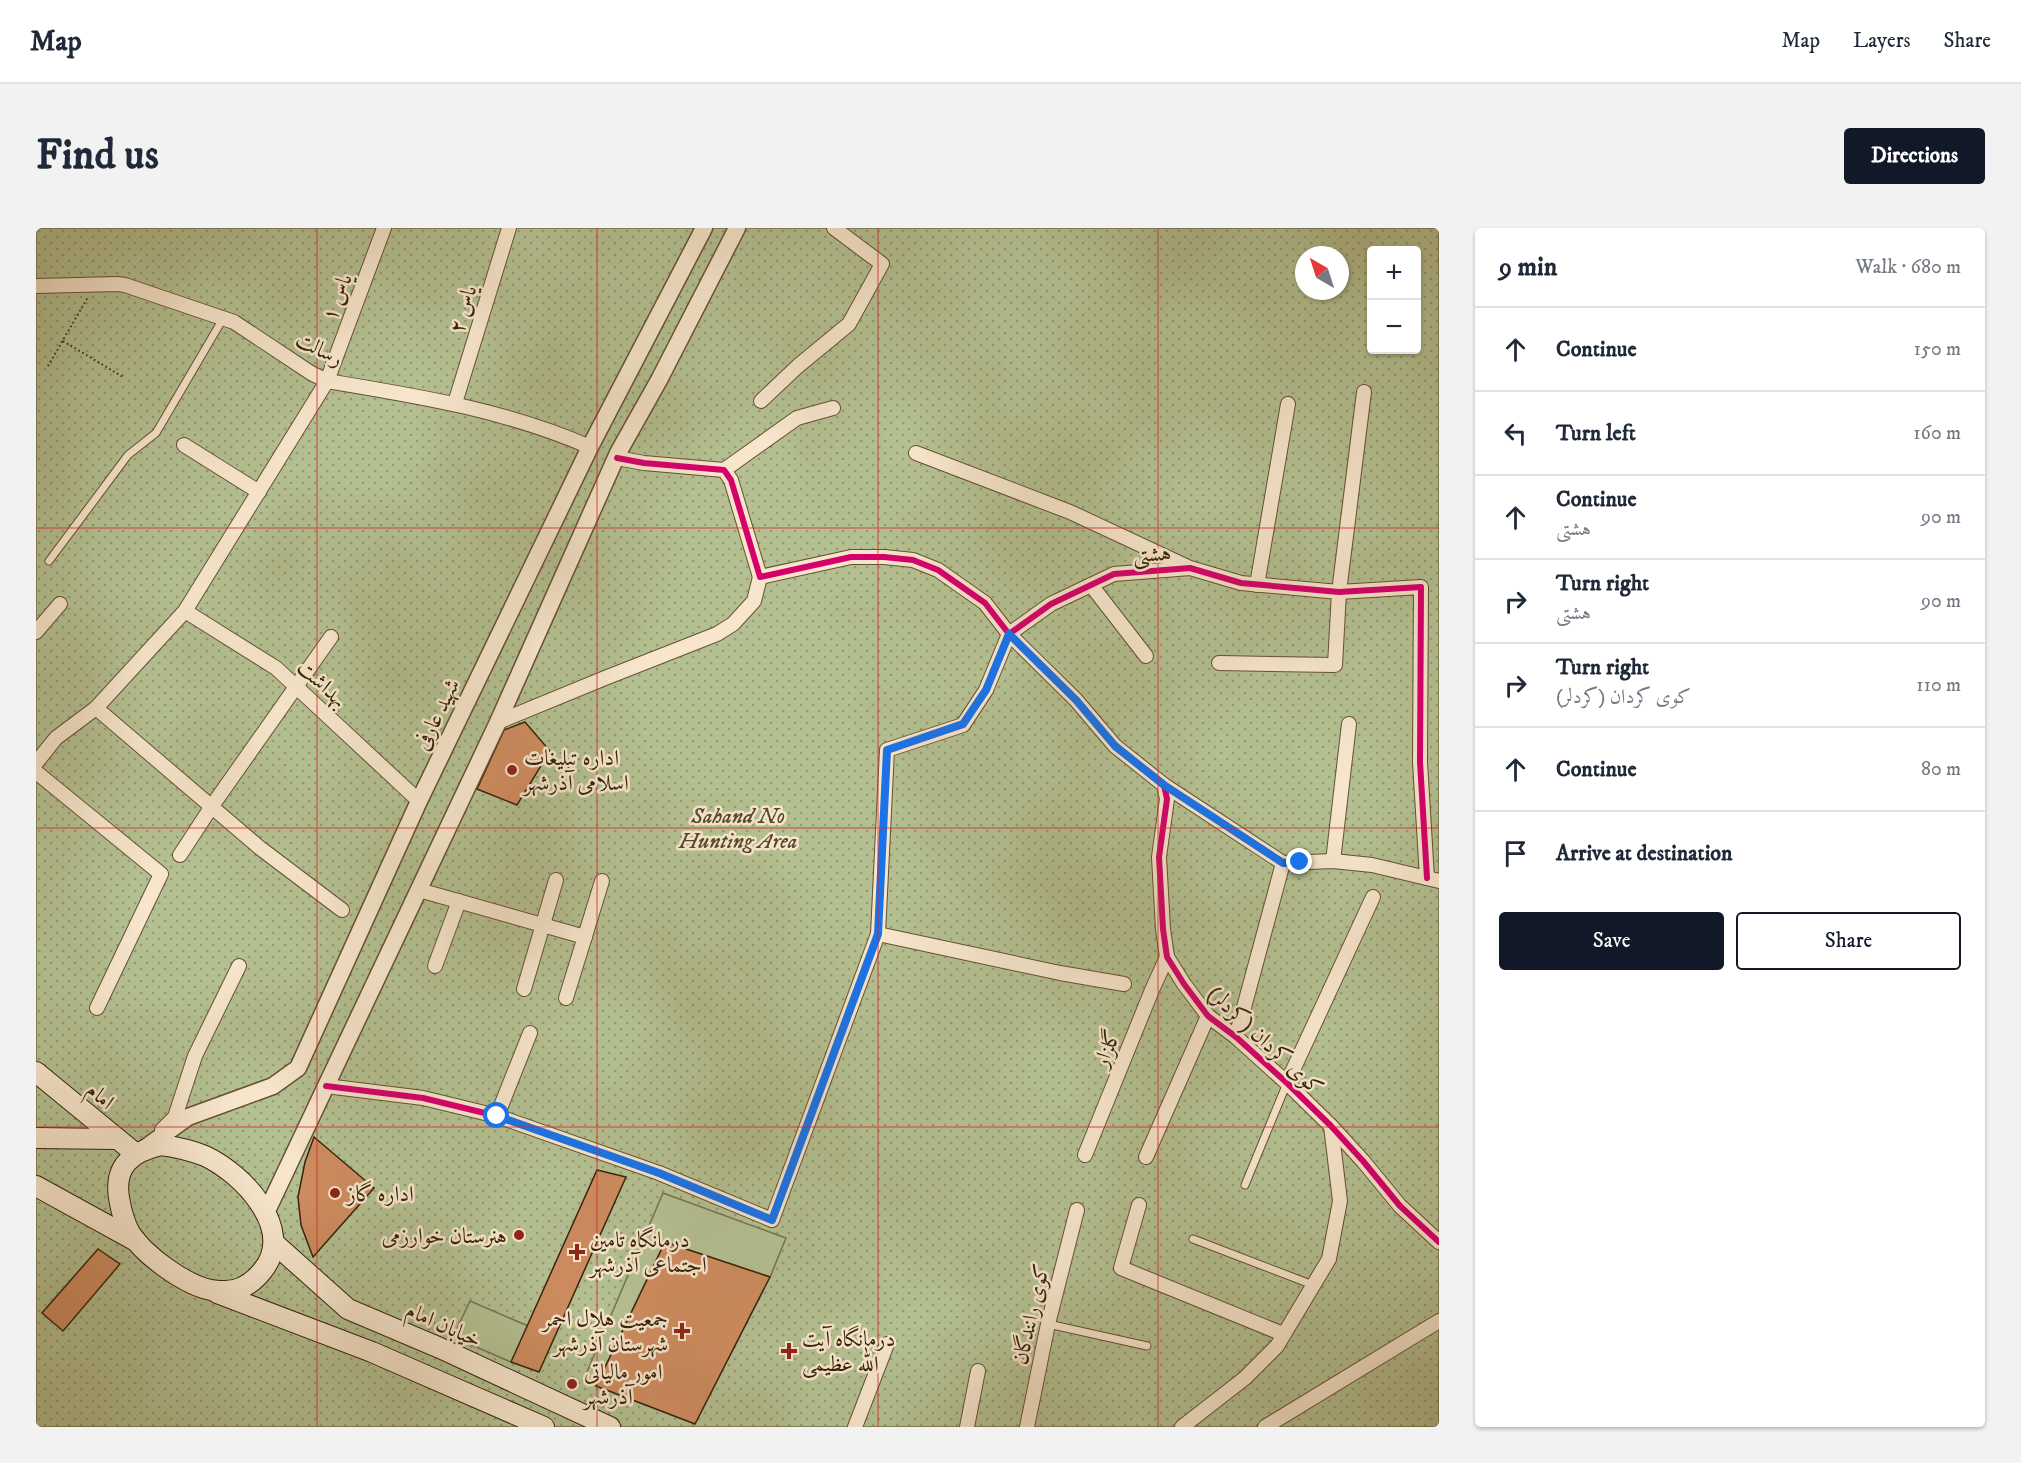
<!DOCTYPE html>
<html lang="en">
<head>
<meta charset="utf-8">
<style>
  :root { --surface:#fff; --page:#f2f2f3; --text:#1f2937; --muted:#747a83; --line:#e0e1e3; --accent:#111827 }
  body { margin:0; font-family:"IM FELL DW Pica",Amiri,serif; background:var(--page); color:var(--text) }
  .controls { position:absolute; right:18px; top:18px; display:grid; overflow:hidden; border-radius:6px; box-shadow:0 2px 4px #0004 }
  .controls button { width:54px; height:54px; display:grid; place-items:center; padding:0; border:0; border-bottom:2px solid var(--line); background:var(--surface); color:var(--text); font:30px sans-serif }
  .compass { position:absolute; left:1259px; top:18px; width:54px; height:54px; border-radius:50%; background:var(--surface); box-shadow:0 2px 4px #0004; rotate:321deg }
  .stop { position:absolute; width:18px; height:18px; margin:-14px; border:4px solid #1a73e8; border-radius:50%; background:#fff }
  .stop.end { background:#1a73e8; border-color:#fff; box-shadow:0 2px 6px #0008 }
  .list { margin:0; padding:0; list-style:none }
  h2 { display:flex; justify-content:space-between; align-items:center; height:78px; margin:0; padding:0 24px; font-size:26px }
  h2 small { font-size:20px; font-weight:400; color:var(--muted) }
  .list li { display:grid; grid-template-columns:39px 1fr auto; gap:18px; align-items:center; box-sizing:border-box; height:84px; padding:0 24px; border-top:2px solid var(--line) }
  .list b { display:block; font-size:22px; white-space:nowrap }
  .list p { margin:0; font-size:20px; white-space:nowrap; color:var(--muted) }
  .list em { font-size:20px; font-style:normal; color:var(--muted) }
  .actions { display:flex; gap:12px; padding:18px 24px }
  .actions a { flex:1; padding:14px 0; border:2px solid var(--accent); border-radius:6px; text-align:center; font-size:21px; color:var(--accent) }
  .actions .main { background:var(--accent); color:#fff }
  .icon { flex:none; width:33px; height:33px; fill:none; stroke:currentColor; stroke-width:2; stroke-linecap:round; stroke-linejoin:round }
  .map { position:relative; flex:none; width:1403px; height:1199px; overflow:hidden; border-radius:6px }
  header { display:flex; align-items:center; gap:36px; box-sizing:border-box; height:84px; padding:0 30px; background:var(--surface); border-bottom:2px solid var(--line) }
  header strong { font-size:28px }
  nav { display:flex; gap:33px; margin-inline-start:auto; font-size:21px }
  .intro { display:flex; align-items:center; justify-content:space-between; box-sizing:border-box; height:144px; padding:0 36px }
  h1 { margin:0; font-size:42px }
  .button { padding:15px 27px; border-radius:6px; background:var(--accent); color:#fff; font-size:21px; font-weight:700 }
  main { display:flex; gap:36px; padding:0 36px }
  aside { flex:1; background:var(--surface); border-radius:6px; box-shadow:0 2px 4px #0004 }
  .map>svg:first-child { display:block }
  .grass { fill:url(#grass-dots); stroke:#75724e; stroke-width:1.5; fill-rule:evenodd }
  .pitch { fill:#b4c091; stroke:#75724e; stroke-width:1.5 }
  .building { fill:#ce8c60; stroke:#36230a; stroke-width:1.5 }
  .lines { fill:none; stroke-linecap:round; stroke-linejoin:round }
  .service-casing { stroke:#655034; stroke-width:9 }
  .minor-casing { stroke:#655034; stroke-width:16 }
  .tertiary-casing { stroke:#655034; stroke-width:19 }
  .secondary-casing { stroke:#36230a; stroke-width:22 }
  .path { stroke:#36230a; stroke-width:2; stroke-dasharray:1.5 3; stroke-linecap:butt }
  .service { stroke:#f7e6cc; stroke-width:7 }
  .minor { stroke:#f7e6cc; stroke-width:14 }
  .tertiary { stroke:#f7e6cc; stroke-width:16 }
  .secondary { stroke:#f7e6cc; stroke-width:20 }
  .cycleway-casing { stroke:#f7e6cc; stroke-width:10 }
  .cycleway { stroke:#d6006c; stroke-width:6 }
  .route { stroke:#1a73e8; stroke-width:8 }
  .grid { fill:none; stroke:#d62828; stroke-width:1.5; stroke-opacity:0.55 }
  .poi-dot { fill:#8f2418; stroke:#f7e6cc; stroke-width:2 }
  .labels { text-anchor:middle; stroke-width:5; stroke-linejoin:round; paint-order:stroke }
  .street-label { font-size:22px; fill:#36230a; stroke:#f7e6cc }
  .poi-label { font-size:22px; fill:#36230a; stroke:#f7e6cc; text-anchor:start }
  .park-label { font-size:22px; font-style:italic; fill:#564a2c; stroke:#f7e6cc }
</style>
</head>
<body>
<header>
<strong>Map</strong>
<nav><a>Map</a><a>Layers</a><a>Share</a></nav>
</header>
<div class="intro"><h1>Find us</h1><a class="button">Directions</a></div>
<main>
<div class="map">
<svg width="1403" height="1199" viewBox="0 0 1403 1199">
  <defs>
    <pattern id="grass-dots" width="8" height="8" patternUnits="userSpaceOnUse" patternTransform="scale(1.5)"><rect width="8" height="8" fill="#b4c091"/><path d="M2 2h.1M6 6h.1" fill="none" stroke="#939c75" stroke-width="1.8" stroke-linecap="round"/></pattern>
  </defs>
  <rect width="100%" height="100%" fill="#f2d8b1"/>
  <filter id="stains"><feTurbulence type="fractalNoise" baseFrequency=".00333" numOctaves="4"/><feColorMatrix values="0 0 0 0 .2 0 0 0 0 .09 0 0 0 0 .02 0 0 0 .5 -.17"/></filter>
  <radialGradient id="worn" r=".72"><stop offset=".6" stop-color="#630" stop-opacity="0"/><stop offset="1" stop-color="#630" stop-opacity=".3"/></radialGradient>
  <path class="grass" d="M0,0H1403V1199H0ZM1336,22H1380V122H1336ZM1268,27H1304V63H1268Z"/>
  <g class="pitch">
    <path d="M627,965L750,1010L734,1049L629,1014L560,1158L547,1153Z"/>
    <path d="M434,1073L492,1098L475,1134L417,1109Z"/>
  </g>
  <g class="building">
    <path d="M489,494L514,523L481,577L441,561L468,502Z"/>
    <path d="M278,909L338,960L277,1029L265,997L262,969L269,934Z"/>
    <path d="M561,942L590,949L503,1144L475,1134Z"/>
    <path d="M629,1014L734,1049L659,1196L560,1158Z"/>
    <path d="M62,1021L84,1036L27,1103L6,1085Z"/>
  </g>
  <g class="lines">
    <g class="service-casing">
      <g id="service">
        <path d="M13,333L92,227L120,205L188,89"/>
        <path d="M1209,957L1251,855"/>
        <path d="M1157,1011L1277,1057"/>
        <path d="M1012,1096L1111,1118"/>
      </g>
    </g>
    <g class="minor-casing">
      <g id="minor">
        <path d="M0,58L81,56L89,57L198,94L275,145L291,153C381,168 470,182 554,219"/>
        <path d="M725,173L762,138L813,96L846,36L798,0"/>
        <path d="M419,175L473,0"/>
        <path d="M148,217L223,264"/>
        <path d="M880,225L1034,284L1152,339"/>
        <path d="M581,230L608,235L688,242L695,252L724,349L815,329H848L877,332L902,342L949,375L973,406L1040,472L1079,518L1128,557L1131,571L1123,629L1127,701L1131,729L1148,756L1172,788L1200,809L1251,855L1295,898L1327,933L1364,978L1403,1014"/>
        <path d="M688,242L761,190L797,180"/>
        <path d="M1055,357L1110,428"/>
        <path d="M1221,357L1252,176"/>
        <path d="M149,383L240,440L383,573"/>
        <path d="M0,404L24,376"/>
        <path d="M1183,435L1299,437L1303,364L1328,164"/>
        <path d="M60,480L224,620L306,682"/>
        <path d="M462,494L569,450L681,406L697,396L718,373L724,349"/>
        <path d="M0,535L20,510L60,480L149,383L291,153L348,0"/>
        <path d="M0,544L125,646L61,780"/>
        <path d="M1128,557L1247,635L1200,809"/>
        <path d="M144,627L176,578L295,409"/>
        <path d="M1297,633L1313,496"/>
        <path d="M1247,635L1297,633L1336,637L1403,653"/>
        <path d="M383,662L549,709"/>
        <path d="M842,706L1024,745L1088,756"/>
        <path d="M399,738L423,673"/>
        <path d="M488,761L520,652"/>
        <path d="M530,770L566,653"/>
        <path d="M1251,855L1337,669"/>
        <path d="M290,858L387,870L461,888L623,945L736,992L842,706L851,522L927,497L950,462L973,406L1015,376L1078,346L1154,340L1205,355L1303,364L1385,359L1384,534L1391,650"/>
        <path d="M461,888L494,805"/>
        <path d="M126,902L139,889L159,828L203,738"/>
        <path d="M1049,927L1116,762L1131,729"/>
        <path d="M1110,929L1172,788"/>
        <path d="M1103,977L1085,1040L1247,1106"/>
        <path d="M819,1199L851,1116"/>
        <path d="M931,1199L942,1143"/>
        <path d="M991,1199L1012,1096L1041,982"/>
        <path d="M1146,1199L1209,1150L1241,1118L1293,1031L1304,973L1295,898"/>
        <path d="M1229,1199L1403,1093"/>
      </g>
    </g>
    <g class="tertiary-casing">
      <g id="tertiary">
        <path d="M109,920L152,889L237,858L262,840L383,573L554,219L668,0"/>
        <path d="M230,985L462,494L582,225L623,152L701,0"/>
      </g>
    </g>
    <g class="secondary-casing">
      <g id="secondary">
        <path d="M0,844L100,926"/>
        <path d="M0,910L79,911"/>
        <path d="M125,917C140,919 154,922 169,928C206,945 260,1001 227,1042C217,1055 205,1063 189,1063C184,1063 179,1063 175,1062C149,1057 108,1027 94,1005C88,994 85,982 83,970C78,938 95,924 125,917Z"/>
        <path d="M0,958L100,1013"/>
        <path d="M238,1015L312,1081L404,1120L574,1199"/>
        <path d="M181,1065L336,1124L508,1199"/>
      </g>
    </g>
    <g class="path">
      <path d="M27,113L87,149"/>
      <path d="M12,138L52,69"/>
    </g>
    <use href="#service" class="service"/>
    <use href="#minor" class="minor"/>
    <use href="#tertiary" class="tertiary"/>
    <use href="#secondary" class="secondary"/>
    <g class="cycleway-casing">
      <g id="cycleway">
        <path d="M581,230L608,235L688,242L695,252L724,349L815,329H848L877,332L902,342L949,375L973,406L1040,472L1079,518L1128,557L1131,571L1123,629L1127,701L1131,729L1148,756L1172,788L1200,809L1251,855L1295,898L1327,933L1364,978L1403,1014"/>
        <path d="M290,858L387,870L461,888L623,945L736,992L842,706L851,522L927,497L950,462L973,406L1015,376L1078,346L1154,340L1205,355L1303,364L1385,359L1384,534L1391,650"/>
      </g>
    </g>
    <use href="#cycleway" class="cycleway"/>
  </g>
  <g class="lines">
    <path class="route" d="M461,888L623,945L736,992L842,706L851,522L927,496L950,462L973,406L1040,472L1079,518L1128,557L1247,635L1264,634"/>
  </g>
  <path class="grid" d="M281,0V1199M561,0V1199M842,0V1199M1122,0V1199M0,300H1403M0,600H1403M0,899H1403"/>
  <g class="poi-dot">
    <circle cx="476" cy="542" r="6"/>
    <circle cx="299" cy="965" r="6"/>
    <circle cx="483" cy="1007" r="6"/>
    <path d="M538 1015h6v6h6v6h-6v6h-6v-6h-6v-6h6z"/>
    <path d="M643 1094h6v6h6v6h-6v6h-6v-6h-6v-6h6z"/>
    <path d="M750 1114h6v6h6v6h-6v6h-6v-6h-6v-6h6z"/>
    <circle cx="536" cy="1156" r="6"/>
  </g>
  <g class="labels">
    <g class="street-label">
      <text transform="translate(300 69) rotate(-69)" y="8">یاس ۱</text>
      <text transform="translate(426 81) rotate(-73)" y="8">یاس ۲</text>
      <text transform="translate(284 120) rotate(27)" y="8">رسالت</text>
      <text transform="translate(1116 325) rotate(-4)" y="8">هشتی</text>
      <text transform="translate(287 455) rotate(43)" y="8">بهداشت</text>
      <text transform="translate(400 486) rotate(-64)" y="8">شهید عارفی</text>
      <text transform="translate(1230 812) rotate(43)" y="8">کوی کردان (کردلر)</text>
      <text transform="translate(1070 820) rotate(-68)" y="8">گلزار</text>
      <text transform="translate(65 867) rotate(40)" y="8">امام</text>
      <text transform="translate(994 1086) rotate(-77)" y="8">کوی رانندگان</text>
      <text transform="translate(408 1096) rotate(24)" y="8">خیابان امام</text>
    </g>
    <g class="poi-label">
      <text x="488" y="537">اداره تبلیغات<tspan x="488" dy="25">اسلامی آذرشهر</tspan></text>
      <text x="311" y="973">اداره گاز</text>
      <text x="471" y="1015" text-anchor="end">هنرستان خوارزمی</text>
      <text x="554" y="1019">درمانگاه تامین<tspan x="554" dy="25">اجتماعی آذرشهر</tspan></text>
      <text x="632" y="1098" text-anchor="end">جمعیت هلال احمر<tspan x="632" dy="25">شهرستان آذرشهر</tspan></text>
      <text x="766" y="1118">درمانگاه آیت<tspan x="766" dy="25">الله عظیمی</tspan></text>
      <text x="548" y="1151">امور مالیاتی<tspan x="548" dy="25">آذرشهر</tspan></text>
    </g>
    <g class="park-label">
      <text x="702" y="595">Sahand No<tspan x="702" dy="25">Hunting Area</tspan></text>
    </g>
  </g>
  <rect width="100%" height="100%" filter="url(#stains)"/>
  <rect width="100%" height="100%" fill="url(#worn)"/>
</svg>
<div class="controls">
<button>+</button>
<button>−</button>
</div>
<svg class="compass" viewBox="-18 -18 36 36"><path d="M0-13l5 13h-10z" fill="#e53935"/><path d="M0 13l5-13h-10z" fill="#747a83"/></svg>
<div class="stop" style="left:461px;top:888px"></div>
<div class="stop end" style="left:1264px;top:634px"></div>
</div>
<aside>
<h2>9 min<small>Walk · 680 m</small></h2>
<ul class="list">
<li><svg class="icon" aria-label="ahead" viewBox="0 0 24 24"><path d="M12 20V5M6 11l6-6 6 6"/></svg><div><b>Continue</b></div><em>150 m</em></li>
<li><svg class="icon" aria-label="left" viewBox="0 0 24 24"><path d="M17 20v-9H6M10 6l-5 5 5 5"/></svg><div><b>Turn left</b></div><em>160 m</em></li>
<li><svg class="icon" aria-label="ahead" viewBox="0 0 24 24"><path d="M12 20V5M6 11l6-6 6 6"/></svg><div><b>Continue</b><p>هشتی</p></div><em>90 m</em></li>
<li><svg class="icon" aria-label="right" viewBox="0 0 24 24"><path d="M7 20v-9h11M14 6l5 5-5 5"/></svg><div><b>Turn right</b><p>هشتی</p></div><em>90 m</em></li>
<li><svg class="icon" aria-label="right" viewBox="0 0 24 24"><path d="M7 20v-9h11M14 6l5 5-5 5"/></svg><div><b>Turn right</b><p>کوی کردان (کردلر)</p></div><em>110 m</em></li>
<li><svg class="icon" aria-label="ahead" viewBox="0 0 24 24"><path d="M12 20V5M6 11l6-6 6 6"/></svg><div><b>Continue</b></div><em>80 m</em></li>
<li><svg class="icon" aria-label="arrive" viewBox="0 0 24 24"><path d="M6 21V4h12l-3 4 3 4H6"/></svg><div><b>Arrive at destination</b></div></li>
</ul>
<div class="actions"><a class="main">Save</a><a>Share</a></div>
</aside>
</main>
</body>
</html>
